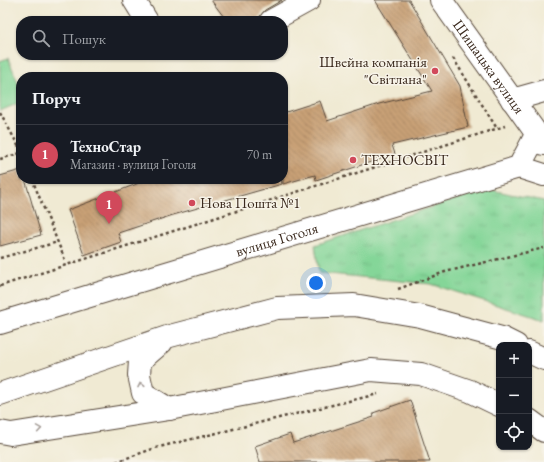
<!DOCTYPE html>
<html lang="uk">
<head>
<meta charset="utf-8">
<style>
  :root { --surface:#171b24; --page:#20242c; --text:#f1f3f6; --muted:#9ea1a6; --line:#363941; --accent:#d1495b }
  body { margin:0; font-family:"EB Garamond",serif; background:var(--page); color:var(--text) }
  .controls { position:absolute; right:12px; bottom:12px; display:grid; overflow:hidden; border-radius:8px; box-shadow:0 1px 3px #0004 }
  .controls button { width:36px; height:36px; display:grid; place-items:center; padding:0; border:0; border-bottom:1px solid var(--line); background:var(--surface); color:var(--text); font:20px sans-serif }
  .you { position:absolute; left:316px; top:283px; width:14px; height:14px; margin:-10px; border:3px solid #fff; border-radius:50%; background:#1a73e8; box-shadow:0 0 0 6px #1a73e833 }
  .badge { display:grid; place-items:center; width:26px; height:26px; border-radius:50%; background:var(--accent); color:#fff; font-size:13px; font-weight:700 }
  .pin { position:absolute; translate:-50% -33px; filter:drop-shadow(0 1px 2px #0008) }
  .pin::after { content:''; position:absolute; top:21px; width:14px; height:12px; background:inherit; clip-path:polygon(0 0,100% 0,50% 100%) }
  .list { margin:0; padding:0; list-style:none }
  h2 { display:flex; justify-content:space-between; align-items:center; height:52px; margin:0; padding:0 16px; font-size:17px }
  h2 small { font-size:13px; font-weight:400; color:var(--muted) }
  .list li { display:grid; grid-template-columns:26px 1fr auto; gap:12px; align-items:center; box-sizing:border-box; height:60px; padding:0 16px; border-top:1px solid var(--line) }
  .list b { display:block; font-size:15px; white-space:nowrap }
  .list p { margin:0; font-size:13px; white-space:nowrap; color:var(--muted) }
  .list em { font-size:13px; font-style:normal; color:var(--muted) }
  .icon { flex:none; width:22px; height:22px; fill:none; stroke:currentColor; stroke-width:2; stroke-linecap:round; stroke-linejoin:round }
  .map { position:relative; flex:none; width:544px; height:462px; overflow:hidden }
  .search { position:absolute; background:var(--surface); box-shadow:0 1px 3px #0004; left:16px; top:16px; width:272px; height:44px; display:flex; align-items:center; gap:10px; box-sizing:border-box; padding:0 14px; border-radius:16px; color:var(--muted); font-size:15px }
  .panel { position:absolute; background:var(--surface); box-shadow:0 1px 3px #0004; left:16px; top:72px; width:272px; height:112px; border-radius:16px }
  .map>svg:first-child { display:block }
  .grass { fill:url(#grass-tufts); stroke:#60805b }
  .garden { fill:#84d698; stroke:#60805b }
  .building { fill:url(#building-back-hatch) }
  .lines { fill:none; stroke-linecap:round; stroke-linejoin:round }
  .minor-casing { stroke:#564739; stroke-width:24 }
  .path { stroke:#564739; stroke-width:2.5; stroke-dasharray:3 3; stroke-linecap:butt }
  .minor { stroke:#fff; stroke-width:22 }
  .oneway { stroke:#a79f9a }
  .poi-dot { fill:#d1495b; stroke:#f7f3e8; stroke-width:1.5 }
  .labels { text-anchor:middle; stroke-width:3; stroke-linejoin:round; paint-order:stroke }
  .poi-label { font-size:15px; fill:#3b2a1e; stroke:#f7f3e8; text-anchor:start }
  .street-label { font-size:15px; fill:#3b2a1e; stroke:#f7f3e8 }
</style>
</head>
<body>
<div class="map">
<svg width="544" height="462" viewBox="0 0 544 462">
  <defs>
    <pattern id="grass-tufts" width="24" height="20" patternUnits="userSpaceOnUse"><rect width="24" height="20" fill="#84d698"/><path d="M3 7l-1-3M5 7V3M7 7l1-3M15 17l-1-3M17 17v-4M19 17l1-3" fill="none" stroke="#73b883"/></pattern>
    <pattern id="building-back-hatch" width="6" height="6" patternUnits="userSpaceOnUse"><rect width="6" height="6" fill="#c8a076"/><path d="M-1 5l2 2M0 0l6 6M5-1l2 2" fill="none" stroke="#a48360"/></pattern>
  </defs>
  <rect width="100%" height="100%" fill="#f7f3e8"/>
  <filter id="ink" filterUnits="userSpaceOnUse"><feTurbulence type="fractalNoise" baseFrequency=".025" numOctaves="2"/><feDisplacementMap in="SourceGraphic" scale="8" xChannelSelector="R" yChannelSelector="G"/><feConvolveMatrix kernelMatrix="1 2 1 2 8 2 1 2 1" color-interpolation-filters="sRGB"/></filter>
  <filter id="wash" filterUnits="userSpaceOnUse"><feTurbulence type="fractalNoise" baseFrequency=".012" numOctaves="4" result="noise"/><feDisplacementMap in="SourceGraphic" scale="16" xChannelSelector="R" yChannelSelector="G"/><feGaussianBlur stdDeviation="0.9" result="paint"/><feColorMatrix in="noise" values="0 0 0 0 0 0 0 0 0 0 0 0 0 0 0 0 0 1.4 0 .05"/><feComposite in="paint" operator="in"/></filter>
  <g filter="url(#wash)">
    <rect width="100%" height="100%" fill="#f0ead3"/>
    <path class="grass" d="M487,189L544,201V320L431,284L319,273L315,245Z"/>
    <path class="garden" d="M8,58L21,90V102L0,111V61Z"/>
    <g id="blocks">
      <g class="building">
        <path d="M211,0H282L265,10L256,21H227Z"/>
        <path d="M375,0H409L460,86L468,127L392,145L395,154L316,180L315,175L283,184V113L320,101L327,121L379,104L432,91Z"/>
        <path d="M21,170V179H25L41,235L0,246V176Z"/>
        <path d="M150,179H281L282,184L173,215L118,233L121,242L84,255L68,210Z"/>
        <path d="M410,400L430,462H260L255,446L290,434L293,443L374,417L373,413Z"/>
      </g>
    </g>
  </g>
  <g filter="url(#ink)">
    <use href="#blocks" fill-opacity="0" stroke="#564739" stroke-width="1"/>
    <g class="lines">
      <g class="minor-casing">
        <g id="minor">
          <path d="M134,0L147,21"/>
          <path id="s1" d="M441,0L544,144"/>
          <path d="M271,21L309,0"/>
          <path d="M512,100L544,91"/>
          <path d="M519,167L544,175"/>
          <path id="s2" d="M0,323L519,167L536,135"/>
          <path d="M161,343L140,361L139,375L143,393L169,409"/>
          <path d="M529,352L544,359"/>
          <path d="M0,394L170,336L277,308L354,305L420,316L502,338L516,345"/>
          <path d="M529,420L544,431"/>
          <path d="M0,432L11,434L169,409L371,370L421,374L470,391L499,405"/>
        </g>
      </g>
      <g class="path">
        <path d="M453,58L496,127"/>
        <path d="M0,112L21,151"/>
        <path d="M0,159L21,153"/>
        <path d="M32,179L65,260"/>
        <path d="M0,258L58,242"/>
        <path d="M0,286L505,126"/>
        <path d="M398,289L445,272L544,248"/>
        <path d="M116,462L155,448L378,394"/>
      </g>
      <use href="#minor" class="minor"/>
    </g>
    <defs><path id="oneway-chevron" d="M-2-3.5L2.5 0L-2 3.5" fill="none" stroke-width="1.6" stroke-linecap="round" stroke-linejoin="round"/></defs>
    <g class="oneway">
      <use href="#oneway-chevron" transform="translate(141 385) rotate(-101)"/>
      <use href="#oneway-chevron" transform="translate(39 429) rotate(-9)"/>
    </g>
  </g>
  <g class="poi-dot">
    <circle cx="435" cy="71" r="4"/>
    <circle cx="353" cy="160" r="4"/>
    <circle cx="192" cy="203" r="4"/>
  </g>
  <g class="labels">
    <g class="poi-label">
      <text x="427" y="67" text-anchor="end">Швейна компанія<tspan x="427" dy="17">"Світлана"</tspan></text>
      <text x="361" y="165">ТЕХНОСВІТ</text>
      <text x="200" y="208">Нова Пошта №1</text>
    </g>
    <g class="street-label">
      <text dy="5" stroke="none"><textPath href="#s1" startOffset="82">Шишацька вулиця</textPath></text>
      <text dy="5" stroke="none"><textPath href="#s2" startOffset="289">вулиця Гоголя</textPath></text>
    </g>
  </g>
</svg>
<div class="controls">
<button>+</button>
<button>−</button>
<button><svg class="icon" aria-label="locate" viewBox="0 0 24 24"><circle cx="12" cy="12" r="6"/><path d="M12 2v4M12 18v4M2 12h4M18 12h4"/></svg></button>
</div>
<div class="you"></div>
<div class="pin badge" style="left:109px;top:224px">1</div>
<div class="search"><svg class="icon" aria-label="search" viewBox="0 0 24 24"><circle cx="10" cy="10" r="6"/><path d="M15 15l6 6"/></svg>Пошук</div>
<section class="panel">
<h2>Поруч<small></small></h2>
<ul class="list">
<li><span class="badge">1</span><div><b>ТехноСтар</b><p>Магазин · вулиця Гоголя</p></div><em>70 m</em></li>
</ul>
</section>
</div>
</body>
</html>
